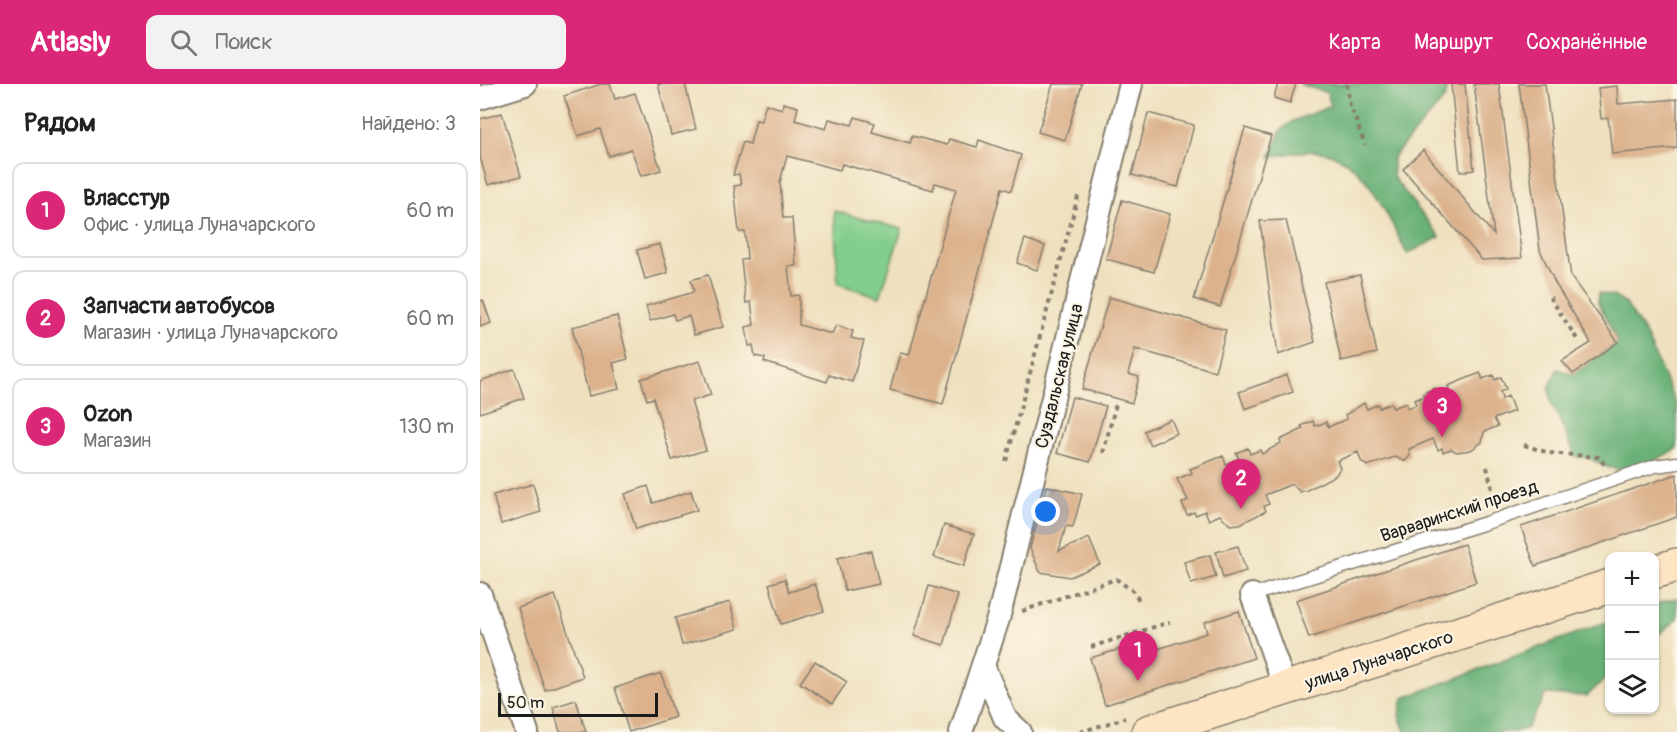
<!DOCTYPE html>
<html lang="ru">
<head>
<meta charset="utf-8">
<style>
  :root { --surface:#fff; --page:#f2f2f2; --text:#222; --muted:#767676; --line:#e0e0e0; --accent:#db2777 }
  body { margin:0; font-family:Pangolin,sans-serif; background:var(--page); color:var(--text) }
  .controls { position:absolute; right:18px; bottom:18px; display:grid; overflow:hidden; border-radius:12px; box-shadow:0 2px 4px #0004 }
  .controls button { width:54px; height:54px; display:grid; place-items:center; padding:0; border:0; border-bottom:2px solid var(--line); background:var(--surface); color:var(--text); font:30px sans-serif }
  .scale { position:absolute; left:18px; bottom:15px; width:160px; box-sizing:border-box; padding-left:6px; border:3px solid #1c1c1c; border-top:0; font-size:16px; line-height:21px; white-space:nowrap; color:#1c1c1c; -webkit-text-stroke:4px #fcf5e5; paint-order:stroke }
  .you { position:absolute; left:566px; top:428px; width:21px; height:21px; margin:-15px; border:4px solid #fff; border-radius:50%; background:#1a73e8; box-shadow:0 0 0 9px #1a73e833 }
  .badge { display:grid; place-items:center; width:39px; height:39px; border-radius:50%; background:var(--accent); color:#fff; font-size:20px; font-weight:700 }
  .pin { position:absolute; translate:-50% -50px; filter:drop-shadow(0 2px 3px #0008) }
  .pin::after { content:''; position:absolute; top:32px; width:21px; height:18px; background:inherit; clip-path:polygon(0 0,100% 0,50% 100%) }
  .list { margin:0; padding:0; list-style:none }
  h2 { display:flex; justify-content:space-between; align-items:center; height:78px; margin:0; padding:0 24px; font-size:26px }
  h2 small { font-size:20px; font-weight:400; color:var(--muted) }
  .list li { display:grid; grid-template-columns:39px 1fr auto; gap:18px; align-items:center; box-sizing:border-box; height:96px; margin:0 12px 12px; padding:0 12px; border:2px solid var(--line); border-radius:12px }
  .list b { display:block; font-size:22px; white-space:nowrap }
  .list p { margin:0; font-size:20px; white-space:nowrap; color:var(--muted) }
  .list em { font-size:20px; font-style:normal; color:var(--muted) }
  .icon { flex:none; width:33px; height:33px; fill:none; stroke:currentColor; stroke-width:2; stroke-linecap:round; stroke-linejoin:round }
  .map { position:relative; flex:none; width:1197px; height:648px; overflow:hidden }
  header { display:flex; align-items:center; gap:36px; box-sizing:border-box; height:84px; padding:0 30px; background:var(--accent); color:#fff }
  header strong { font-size:28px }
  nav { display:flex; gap:33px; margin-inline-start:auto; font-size:21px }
  .search { width:420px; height:54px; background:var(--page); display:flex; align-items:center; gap:15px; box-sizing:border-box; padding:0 21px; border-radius:12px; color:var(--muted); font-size:22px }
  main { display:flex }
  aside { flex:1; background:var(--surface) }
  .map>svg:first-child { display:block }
  .green { fill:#82ce8c; stroke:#4f7554; stroke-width:1.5 }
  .forest { fill:#69b178; stroke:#42664a; stroke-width:1.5 }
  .building { fill:#dcb28d }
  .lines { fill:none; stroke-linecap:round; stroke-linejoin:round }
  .service-casing { stroke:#867e6e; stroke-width:15 }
  .minor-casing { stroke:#867e6e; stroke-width:26 }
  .secondary-casing { stroke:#867e6e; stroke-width:36 }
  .path { stroke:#867e6e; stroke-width:4; stroke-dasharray:4.5 4.5; stroke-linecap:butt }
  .service { stroke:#fff; stroke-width:12 }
  .minor { stroke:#fff; stroke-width:22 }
  .secondary { stroke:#fde5c4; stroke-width:33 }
  .labels { text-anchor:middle; stroke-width:4.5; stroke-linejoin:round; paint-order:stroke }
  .street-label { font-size:18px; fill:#1c1c1c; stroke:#fcf5e5 }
</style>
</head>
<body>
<header>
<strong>Atlasly</strong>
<div class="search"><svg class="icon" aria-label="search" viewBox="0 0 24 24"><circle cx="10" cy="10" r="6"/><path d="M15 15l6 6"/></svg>Поиск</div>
<nav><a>Карта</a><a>Маршрут</a><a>Сохранённые</a></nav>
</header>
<main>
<aside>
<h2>Рядом<small>Найдено: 3</small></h2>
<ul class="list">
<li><span class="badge">1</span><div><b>Власстур</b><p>Офис · улица Луначарского</p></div><em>60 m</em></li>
<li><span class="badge">2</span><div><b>Запчасти автобусов</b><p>Магазин · улица Луначарского</p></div><em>60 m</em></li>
<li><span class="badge">3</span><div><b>Ozon</b><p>Магазин</p></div><em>130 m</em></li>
</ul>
</aside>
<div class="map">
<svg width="1197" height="648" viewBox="0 0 1197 648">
  <rect width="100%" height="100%" fill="#fcf5e5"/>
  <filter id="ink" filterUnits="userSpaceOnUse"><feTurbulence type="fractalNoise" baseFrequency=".0167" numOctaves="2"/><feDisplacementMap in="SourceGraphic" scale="12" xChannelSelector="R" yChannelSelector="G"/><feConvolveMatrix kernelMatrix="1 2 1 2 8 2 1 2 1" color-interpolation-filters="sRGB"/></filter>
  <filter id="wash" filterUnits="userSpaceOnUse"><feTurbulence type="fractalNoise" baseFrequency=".008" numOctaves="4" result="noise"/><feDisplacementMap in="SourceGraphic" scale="24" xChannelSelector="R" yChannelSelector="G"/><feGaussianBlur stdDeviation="1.35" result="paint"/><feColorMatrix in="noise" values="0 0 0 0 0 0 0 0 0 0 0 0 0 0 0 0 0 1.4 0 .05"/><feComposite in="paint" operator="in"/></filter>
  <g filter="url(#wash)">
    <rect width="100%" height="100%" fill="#efe1c0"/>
    <path class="green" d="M354,127L422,145L400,213L358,200Z"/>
    <g class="forest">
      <path d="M819,0H967L965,14L913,73V93L960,153L927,170C908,134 887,75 841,68C826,65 805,71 790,73L801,46L813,37L851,22L847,9Z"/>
      <path d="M1119,209L1133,212L1146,220L1166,251L1197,323V364C1177,376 1156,390 1131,384C1116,381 1111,370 1096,373L1071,318L1069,304L1077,285L1093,290L1138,258L1118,218Z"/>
      <path d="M1197,514V536L1175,553V520Z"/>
      <path d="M1129,537V591L1107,612L1066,610L1047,644L1035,648H925L919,631L923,614Z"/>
    </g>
    <g id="blocks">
      <g class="building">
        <path d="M121,0H130L135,15L155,9L181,86L161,92L151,65L129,72L120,45L98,52L84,12Z"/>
        <path d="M178,0H205L216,45L191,51Z"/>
        <path d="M573,0H602L585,56L558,48Z"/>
        <path d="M798,0H816L810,19L794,14Z"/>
        <path d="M971,0H985L994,86L980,88Z"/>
        <path d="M994,0H1019L1042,174L1002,176L923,85L943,66L1014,151Z"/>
        <path d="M1039,0H1065L1091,193L1138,258L1093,290L1082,277L1111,259L1075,199L1060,166Z"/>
        <path d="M1137,2L1138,20L1197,15V64L1132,70L1128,34L1121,35L1118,4Z"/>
        <path d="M303,19L318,23L315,36L346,45L349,35L372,41L375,33L395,39L392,48L430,59L432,52L467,61L469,55L497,63L499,56L541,71L531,107L522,104L463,320L410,306L420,269L429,271L476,105L455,99L453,106L362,80L360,86L307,72L300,98L303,134H312L316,182H308L311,212L319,211V241L352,250L356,241L373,247L371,254L384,257L372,298L349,291L347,298L284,278L285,274L275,272L273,261L269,262L266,243L274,241L271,218L266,219L261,176L267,175L265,148H259L254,102L261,101L259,90L253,91L263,58L270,60L276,36L281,37L286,20L302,25Z"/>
        <path d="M22,29L41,92L8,101L0,73V35Z"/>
        <path d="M668,29L714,41L698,103L652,91Z"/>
        <path d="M765,44L791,52L740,223L714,215Z"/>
        <path d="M642,116L690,130L674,188L626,175Z"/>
        <path d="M806,136L835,258L798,271L780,137Z"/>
        <path d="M545,155L565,162L557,186L537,179Z"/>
        <path d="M180,160L188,189L165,195L157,166Z"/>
        <path d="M228,191L243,243L214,251L209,232L195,236L193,230L170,237L166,222L214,208L211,196Z"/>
        <path d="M880,191L897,269L861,277L844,198Z"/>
        <path d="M629,213L746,246L735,287L655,265L648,290L659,293L652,319L602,305Z"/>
        <path d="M3,216L11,239L0,243V217Z"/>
        <path d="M137,232L148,275L133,279L139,305L109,312L92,243Z"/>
        <path d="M220,277L231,311L211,317L226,366L192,376L173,314L167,316L161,295Z"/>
        <path d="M34,285L44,314L0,329V297Z"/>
        <path d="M1000,289L1003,295L1013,291L1015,296L1021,293L1026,305L1020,308L1022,315L1028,312L1034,327L1014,335L1018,342L1004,348L1002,358L991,366L977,368L971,365L963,368L962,364L958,366L953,355L929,365L930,372L925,377L915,373L887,382L881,377L878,368L857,377L860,384L856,391L827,406L820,408L812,400L785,411L789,420L784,422L786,427L760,440L750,441L740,431L729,436L725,427L716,431L714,428L707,431L702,419L708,416L697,395L712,389L710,385L743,372L746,380L759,375L756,369L768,364L770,370L780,366L782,370L801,359L800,356L823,345L821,342L833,337L835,342L846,338L848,343L867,335L865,331L884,319L887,325L898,320L899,324L911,319L913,324L926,319L928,324L936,321L934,316L945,312L943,309L955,304L958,311L969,306L968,302Z"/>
        <path d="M807,291L813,308L765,325L759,308Z"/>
        <path d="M592,313L626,322L610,378L577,369Z"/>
        <path d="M691,335L697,349L670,361L664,347Z"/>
        <path d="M1197,390V433L1055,482L1041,443Z"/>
        <path d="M53,400L61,428L21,440L13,411Z"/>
        <path d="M168,402L173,419L211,407L217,426L156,445L145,410Z"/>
        <path d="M567,402L602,410L593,443L586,442L579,467L609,454L620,480L590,493L560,488L550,464Z"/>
        <path d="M464,441L494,450L484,482L454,473Z"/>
        <path d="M984,460L996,498L829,554L816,516Z"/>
        <path d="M758,462L766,487L743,494L736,468Z"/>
        <path d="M391,467L399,500L365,507L357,474Z"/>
        <path d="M730,471L736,493L711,500L704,478Z"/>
        <path d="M305,495L309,508L335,500L344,527L301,540L289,500Z"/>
        <path d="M449,502L478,511L464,561L434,552Z"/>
        <path d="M75,511L103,593L65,606L38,524Z"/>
        <path d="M250,518L257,545L202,561L195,534Z"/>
        <path d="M759,527L774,574L625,621L610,574L644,564L647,575L727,549L724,538Z"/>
        <path d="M335,577L367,598L352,620L320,599Z"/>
        <path d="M181,589L195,633L149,648L135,604Z"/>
        <path d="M96,616L106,648H80L73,623Z"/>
      </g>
    </g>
  </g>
  <g filter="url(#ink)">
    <use href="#blocks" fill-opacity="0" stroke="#867e6e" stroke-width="1.5"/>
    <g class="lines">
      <g class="service-casing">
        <path id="service" d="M772,511L1006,439L1175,382L1197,379"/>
      </g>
      <g class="minor-casing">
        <g id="minor">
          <path d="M0,14L45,0"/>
          <path d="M0,510L47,648"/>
          <path d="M772,511L806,606"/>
          <path d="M504,584L525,634L540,648"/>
          <path d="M481,648L518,535L651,0"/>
        </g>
      </g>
      <g class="secondary-casing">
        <g id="secondary">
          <path d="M1174,488L1197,481"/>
          <path d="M668,648L1130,502"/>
        </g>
      </g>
      <g class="path">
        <path d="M867,0L869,18L885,61"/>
        <path d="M1070,213L1097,255"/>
        <path d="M1044,361L1069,369L1119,373L1126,383"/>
        <path d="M623,369L636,320"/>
        <path d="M526,377L599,109"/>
        <path d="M1007,383L1012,405L1010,420"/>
        <path d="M542,527L636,495L653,507L661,519"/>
        <path d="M611,563L690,538"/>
        <path d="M600,648L645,634"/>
      </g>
      <use href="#service" class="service"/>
      <use href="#minor" class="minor"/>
      <use href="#secondary" class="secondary"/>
    </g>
  </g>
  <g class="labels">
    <g class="street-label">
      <text transform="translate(579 292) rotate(-76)" y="6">Суздальская улица</text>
      <text transform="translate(979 427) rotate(-18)" y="6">Варваринский проезд</text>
      <text transform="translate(899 576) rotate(-18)" y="6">улица Луначарского</text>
    </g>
  </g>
</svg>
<div class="controls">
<button>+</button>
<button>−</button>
<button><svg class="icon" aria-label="layers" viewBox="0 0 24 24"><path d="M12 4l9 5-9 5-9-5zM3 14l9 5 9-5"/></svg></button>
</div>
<div class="scale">50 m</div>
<div class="you"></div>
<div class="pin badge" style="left:658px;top:597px">1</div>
<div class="pin badge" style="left:761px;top:425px">2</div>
<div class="pin badge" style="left:962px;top:353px">3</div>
</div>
</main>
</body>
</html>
